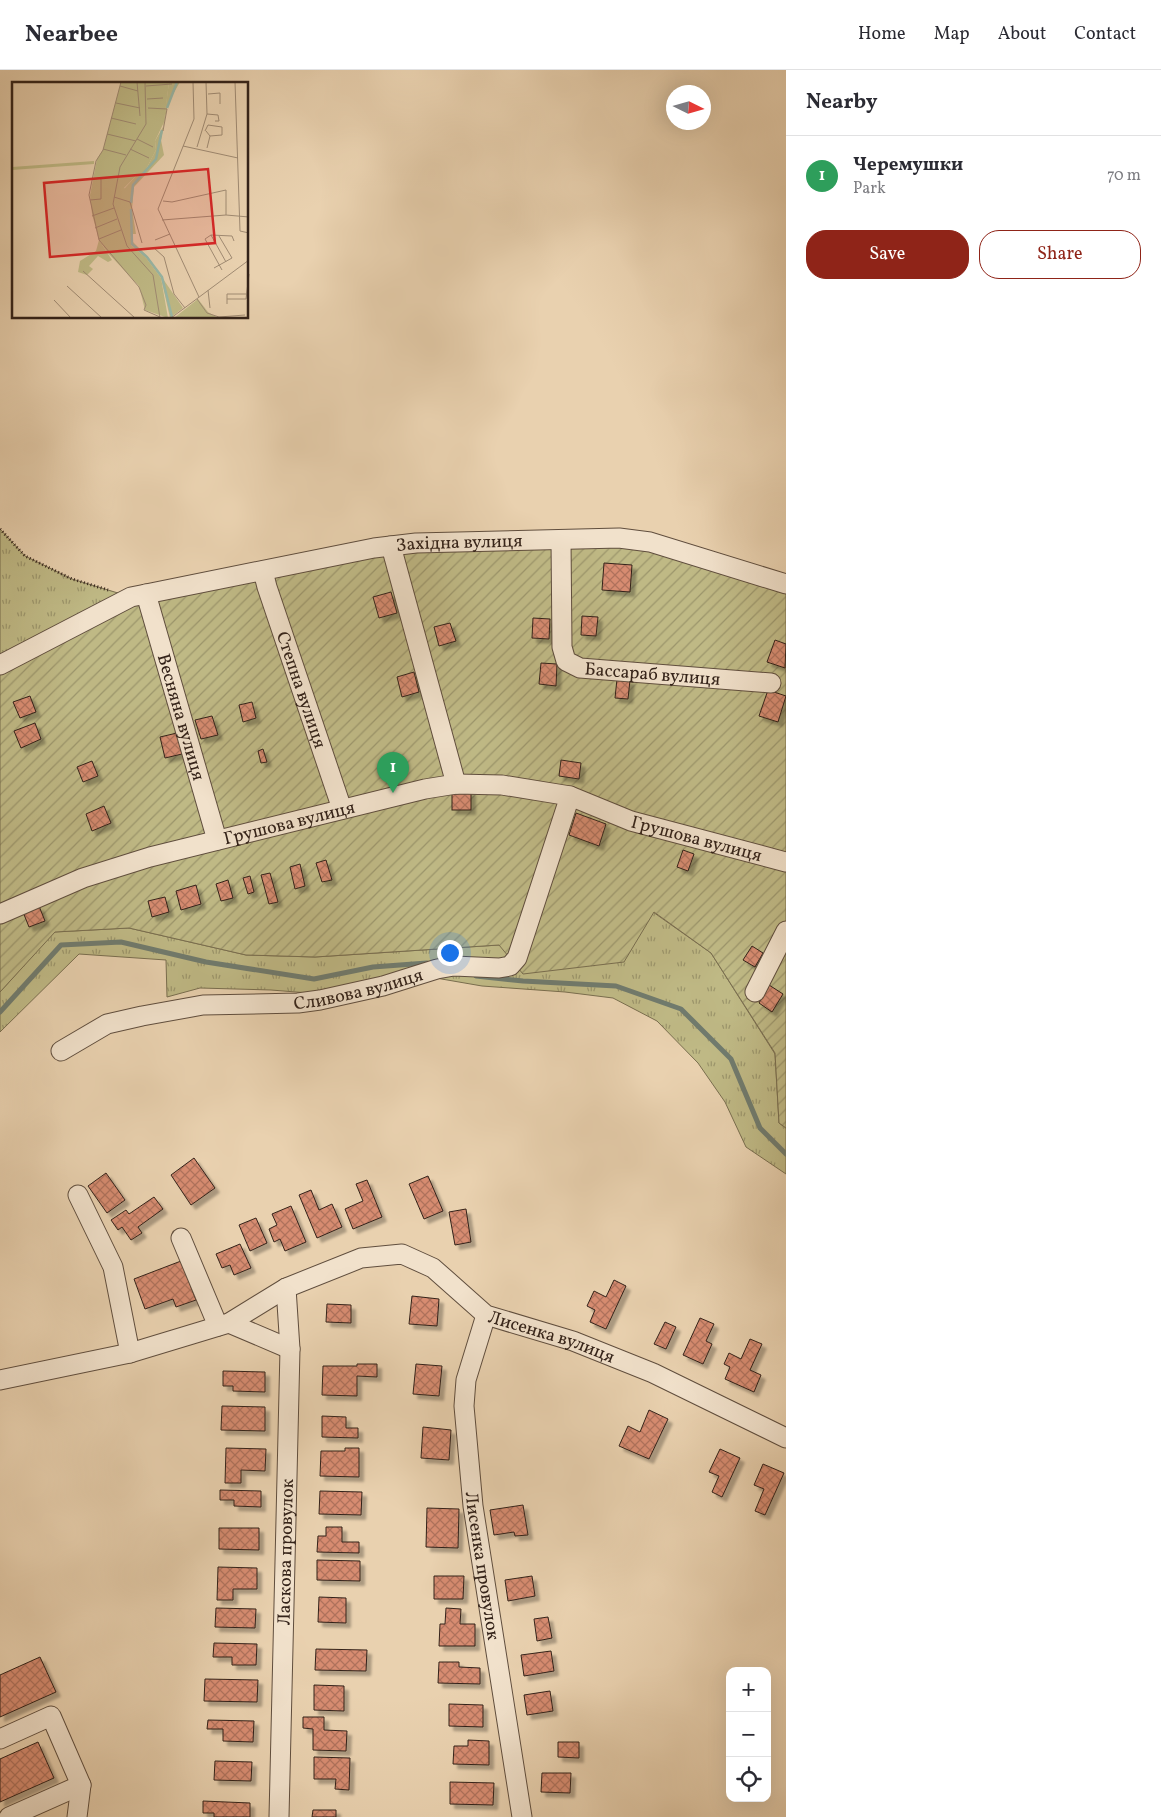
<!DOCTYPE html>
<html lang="en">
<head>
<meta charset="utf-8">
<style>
  :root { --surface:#fff; --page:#f7f7f7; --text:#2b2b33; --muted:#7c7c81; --line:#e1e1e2; --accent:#8f2418 }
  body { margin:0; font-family:Vollkorn,serif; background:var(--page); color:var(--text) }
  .controls { position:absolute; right:15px; bottom:15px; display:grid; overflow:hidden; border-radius:10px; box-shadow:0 5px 20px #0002 }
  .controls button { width:45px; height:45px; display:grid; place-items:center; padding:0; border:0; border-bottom:1px solid var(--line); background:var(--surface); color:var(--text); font:25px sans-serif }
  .compass { position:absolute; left:666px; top:15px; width:45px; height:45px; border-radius:50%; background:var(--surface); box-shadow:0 5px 20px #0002; rotate:95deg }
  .you { position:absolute; left:449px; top:882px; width:18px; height:18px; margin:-12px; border:4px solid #fff; border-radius:50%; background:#1a73e8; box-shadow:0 0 0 8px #1a73e833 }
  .badge { display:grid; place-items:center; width:32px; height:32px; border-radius:50%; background:var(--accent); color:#fff; font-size:16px; font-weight:700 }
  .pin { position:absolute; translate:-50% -41px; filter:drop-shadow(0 1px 2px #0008) }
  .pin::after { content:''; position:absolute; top:26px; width:18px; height:15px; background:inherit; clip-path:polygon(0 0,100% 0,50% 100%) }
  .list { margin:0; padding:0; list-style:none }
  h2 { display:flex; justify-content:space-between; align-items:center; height:65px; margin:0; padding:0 20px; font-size:21px }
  h2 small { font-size:16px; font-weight:400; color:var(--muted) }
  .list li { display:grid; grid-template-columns:32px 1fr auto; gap:15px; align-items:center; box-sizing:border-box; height:80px; padding:0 20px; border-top:1px solid var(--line) }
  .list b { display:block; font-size:19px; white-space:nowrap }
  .list p { margin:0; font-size:16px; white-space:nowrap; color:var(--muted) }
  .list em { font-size:16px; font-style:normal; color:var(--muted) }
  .actions { display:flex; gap:10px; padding:15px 20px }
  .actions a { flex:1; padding:11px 0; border:1px solid var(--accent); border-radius:20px; text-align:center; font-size:18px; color:var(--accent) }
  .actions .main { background:var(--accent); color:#fff }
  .icon { flex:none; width:28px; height:28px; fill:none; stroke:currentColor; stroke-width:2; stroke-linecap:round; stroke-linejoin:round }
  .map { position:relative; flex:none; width:786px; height:1747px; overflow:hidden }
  header { display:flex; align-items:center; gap:30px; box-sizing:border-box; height:70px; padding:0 25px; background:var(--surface); border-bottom:1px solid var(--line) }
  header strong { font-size:24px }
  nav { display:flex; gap:28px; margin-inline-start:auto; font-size:18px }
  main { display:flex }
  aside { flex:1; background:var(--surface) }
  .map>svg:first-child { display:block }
  .grass { fill:url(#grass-tufts); stroke:#796e4f }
  .garden { fill:url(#garden-furrows); stroke:#796e4f }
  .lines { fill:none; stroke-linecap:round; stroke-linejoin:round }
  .stream { stroke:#707b6e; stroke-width:5 }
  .building { fill:url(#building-cross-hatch); stroke:#332219; filter:url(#shadow) }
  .minor-casing { stroke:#604e3e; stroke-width:21 }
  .path { stroke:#332219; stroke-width:3; stroke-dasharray:1 2.5; stroke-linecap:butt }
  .minor { stroke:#f1e1cb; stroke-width:19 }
  .labels { text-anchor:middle; stroke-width:4; stroke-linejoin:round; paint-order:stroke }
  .street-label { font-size:18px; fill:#332219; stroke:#f1e1cb }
  .inset-river { fill:none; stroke:#98b7a7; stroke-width:2.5 }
  .inset-road { fill:none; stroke:#a08b73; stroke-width:1 }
  .view { fill:#d62828; fill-opacity:0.15; stroke:#d62828; stroke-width:2.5 }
  .inset-edge { fill:none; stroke:#332219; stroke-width:2.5 }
</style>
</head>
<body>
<header>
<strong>Nearbee</strong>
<nav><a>Home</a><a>Map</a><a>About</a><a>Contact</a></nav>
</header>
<main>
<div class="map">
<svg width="786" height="1747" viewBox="0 0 786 1747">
  <defs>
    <pattern id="grass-tufts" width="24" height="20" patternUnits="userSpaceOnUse" patternTransform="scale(1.25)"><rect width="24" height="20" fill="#bfb985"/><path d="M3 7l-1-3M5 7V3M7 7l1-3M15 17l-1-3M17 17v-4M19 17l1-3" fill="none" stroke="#9c966c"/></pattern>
    <pattern id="garden-furrows" width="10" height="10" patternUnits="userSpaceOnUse" patternTransform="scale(1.25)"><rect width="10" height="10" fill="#bfb985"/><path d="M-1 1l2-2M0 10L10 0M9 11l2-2" fill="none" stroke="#9c966c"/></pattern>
    <pattern id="building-cross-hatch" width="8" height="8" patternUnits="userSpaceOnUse" patternTransform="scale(1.25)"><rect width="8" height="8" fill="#d78c71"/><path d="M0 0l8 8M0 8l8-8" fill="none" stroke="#af725c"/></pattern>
    <filter id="shadow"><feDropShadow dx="4.5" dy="4.5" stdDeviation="1" flood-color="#0004"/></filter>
  </defs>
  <rect width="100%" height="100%" fill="#e9d1af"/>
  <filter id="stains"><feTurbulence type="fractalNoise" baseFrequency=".004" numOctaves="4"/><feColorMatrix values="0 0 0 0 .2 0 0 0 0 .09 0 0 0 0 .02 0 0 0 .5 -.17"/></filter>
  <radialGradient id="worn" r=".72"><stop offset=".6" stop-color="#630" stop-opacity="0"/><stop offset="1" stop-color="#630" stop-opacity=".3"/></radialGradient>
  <g class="grass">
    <path d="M0,459L25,486L72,509L131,527L0,595Z"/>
    <path d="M653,842L711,883L775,984L779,1053L786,1058V1104L746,1077L725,1032L698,993L657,951L613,928L565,922L482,916L430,907L321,924L271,920L200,918L167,927L166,890L79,884L0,962V922L54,862L129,858L246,885L315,887L499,875Z"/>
  </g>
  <path class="garden" d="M617,474L646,478L786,521V1058L779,1053L775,983L711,883L654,842L624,892L523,904L499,875L315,887L246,885L129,858L55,862L0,922V604L135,534L414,478Z"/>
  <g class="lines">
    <g class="stream">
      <path d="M476,906L523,911L616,916L681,939L731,989L760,1058L786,1084"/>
      <path d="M0,942L61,875L121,872L206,892L314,909L373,897L427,893"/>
    </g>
  </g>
  <g class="building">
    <path d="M604,493L632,495L630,522L602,520Z"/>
    <path d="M391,522L397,543L379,548L373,527Z"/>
    <path d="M582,546L598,547L596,566L581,565Z"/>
    <path d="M533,548L550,549L549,569L532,568Z"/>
    <path d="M450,553L456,571L439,576L434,557Z"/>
    <path d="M775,570L786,574L785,598L767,592Z"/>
    <path d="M541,593L557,594L556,616L539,614Z"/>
    <path d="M414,602L419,622L402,627L397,607Z"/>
    <path d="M617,609L630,610L628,629L615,628Z"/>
    <path d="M768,620L786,626L778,652L759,646Z"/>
    <path d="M30,626L36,642L20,648L13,632Z"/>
    <path d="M252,632L256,648L243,652L239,635Z"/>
    <path d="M212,646L218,665L201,669L195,650Z"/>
    <path d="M35,653L41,669L21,678L14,661Z"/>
    <path d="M177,663L182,684L165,688L160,667Z"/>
    <path d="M263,679L267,692L261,693L258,681Z"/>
    <path d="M561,690L581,693L579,709L559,706Z"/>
    <path d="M92,691L98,706L83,712L77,697Z"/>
    <rect x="452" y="721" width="19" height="19"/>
    <path d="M104,736L111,753L92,761L86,744Z"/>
    <path d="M576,743L606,754L599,776L569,765Z"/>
    <path d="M683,780L694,784L688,801L677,797Z"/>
    <path d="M326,790L332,810L322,812L316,793Z"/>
    <path d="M300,794L305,816L295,819L290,797Z"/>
    <path d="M270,803L278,832L269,834L261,805Z"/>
    <path d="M250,806L254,822L248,824L243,808Z"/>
    <path d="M228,810L233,828L221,831L216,814Z"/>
    <path d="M196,815L201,834L181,840L176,821Z"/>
    <path d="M165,827L169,842L152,847L148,831Z"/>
    <path d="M39,836L45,851L29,857L23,842Z"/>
    <path d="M752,876L763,883L755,897L743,890Z"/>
    <path d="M769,915L783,924L772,942L759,933Z"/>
    <path d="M194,1088L215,1118L191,1135L171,1105Z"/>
    <path d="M106,1103L125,1130L107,1143L88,1116Z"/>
    <path d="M428,1106L443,1141L424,1149L409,1114Z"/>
    <path d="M367,1110L382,1147L353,1159L345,1139L363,1131L356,1114Z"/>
    <path d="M311,1120L319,1140L332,1134L342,1157L317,1168L299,1125Z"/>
    <path d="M154,1127L163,1139L138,1157L142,1163L131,1170L122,1157L118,1160L111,1150L126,1140L129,1144Z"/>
    <path d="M291,1136L306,1172L285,1181L280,1169L274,1172L269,1159L277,1155L272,1144Z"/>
    <path d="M466,1139L471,1172L455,1175L449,1142Z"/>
    <path d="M256,1148L267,1173L250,1181L239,1155Z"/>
    <path d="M240,1174L251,1198L234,1205L230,1195L222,1198L216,1184Z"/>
    <path d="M181,1191L196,1230L176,1237L173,1229L145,1239L134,1209Z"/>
    <path d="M614,1210L626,1216L606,1259L590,1252L595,1240L587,1236L594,1221L606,1227Z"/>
    <path d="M412,1226L439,1229L437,1256L409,1254Z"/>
    <path d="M327,1234L351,1235V1253L326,1252Z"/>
    <path d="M700,1248L714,1254L706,1271L712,1274L703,1294L683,1285Z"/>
    <path d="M665,1252L676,1257L666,1279L654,1274Z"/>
    <path d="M750,1269L762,1274L750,1300L761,1305L754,1322L725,1309L730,1297L724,1294L729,1283L741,1289Z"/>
    <path d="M357,1294H377V1307L357,1306V1326L322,1325L323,1296H357Z"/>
    <path d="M416,1294L442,1296L439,1326L413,1324Z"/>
    <path d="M223,1301L265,1302V1322L233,1321V1316H223Z"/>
    <path d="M222,1336L265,1337V1361L221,1360Z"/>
    <path d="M649,1340L668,1349L649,1389L619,1376L628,1356L640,1362Z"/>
    <path d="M322,1346L346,1347V1358H358V1368L322,1367Z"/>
    <path d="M423,1357L451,1360L449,1390L421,1388Z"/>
    <path d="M226,1378L266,1379L265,1401L241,1400V1413H225Z"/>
    <path d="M345,1378H359V1407L320,1406L321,1381H345Z"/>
    <path d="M720,1379L740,1388L722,1427L712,1422L719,1406L709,1402Z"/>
    <path d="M763,1394L784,1403L765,1445L755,1441L764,1419L754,1415Z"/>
    <path d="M220,1420L261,1421V1437L234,1436V1430H220Z"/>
    <path d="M320,1421L362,1422L361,1445L319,1444Z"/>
    <path d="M523,1435L528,1465L515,1466L514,1462L494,1465L490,1440Z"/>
    <path d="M427,1438L459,1439L458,1478L426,1477Z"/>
    <path d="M326,1457H342V1472H359V1483L317,1482L318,1466H326Z"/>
    <path d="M219,1458H259V1480L219,1479Z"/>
    <path d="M317,1490L360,1491V1511L317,1510Z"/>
    <path d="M218,1497L257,1498V1519H233V1530H217Z"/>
    <path d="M434,1506H464L463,1529H434Z"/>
    <path d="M532,1506L535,1526L508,1531L505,1510Z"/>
    <path d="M319,1527L346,1528V1553L318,1552Z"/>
    <path d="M216,1538L256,1539L255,1558L215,1557Z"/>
    <path d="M446,1538L461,1539L460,1554H475V1576H439L440,1554H445Z"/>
    <path d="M548,1547L552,1568L537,1571L534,1549Z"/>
    <path d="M214,1573L257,1574L256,1595H232V1587H213Z"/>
    <path d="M316,1579L367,1580L366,1601L315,1600Z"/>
    <path d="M551,1581L554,1601L524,1606L521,1585Z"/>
    <path d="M40,1587L56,1622L0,1647V1605Z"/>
    <path d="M439,1592H459V1597L480,1598V1614L438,1613Z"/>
    <path d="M205,1609L258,1610L257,1632L204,1631Z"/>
    <path d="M314,1615L344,1616V1641L314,1640Z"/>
    <path d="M550,1621L553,1641L527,1645L524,1625Z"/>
    <path d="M449,1634L483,1635V1657L449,1656Z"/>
    <path d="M303,1647H324V1660L347,1661L346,1681L313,1680V1659L303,1658Z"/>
    <path d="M208,1650L254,1651L253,1672L223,1671V1659H207Z"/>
    <path d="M468,1670L489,1671V1695L453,1694L454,1676H468Z"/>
    <path d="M38,1672L54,1708L0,1732V1689Z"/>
    <path d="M558,1672H579V1688L558,1687Z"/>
    <path d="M314,1687L350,1688L349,1720L335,1719L336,1709H314Z"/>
    <path d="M215,1691L252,1692L251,1711L214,1710Z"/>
    <path d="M542,1703H571L570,1723L541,1722Z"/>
    <path d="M450,1712L494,1713L493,1735L450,1734Z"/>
    <path d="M203,1731L250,1733V1747H214V1743H203Z"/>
    <path d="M313,1740H336V1747H312Z"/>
  </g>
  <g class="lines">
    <g class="minor-casing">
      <g id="minor">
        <path id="s1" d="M561,470L562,577L566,591L580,598L771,613"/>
        <path d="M391,476L456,714"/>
        <path id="s2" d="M263,501L267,517L342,739"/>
        <path id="s3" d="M146,524L217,770"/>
        <path id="s4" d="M0,595L131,527L146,524L374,478L416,473L619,468L650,472L786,514"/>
        <path id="s5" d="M0,844L83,808L150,787L425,719L456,714L502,715L570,726L631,751L786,792"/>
        <path d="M755,922L786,861"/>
        <path id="s6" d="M61,981L107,954L142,946L203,935L298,933L320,930L383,916L437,899L454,896L499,898L510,896L517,888L570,726"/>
        <path d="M78,1125L113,1197L130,1283"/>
        <path d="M181,1168L218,1256"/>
        <path id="s7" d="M486,1245L466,1310L464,1336L473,1436L522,1747"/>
        <path d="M229,1253L290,1279"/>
        <path id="s8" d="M0,1310L130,1283L229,1253L286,1218L361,1188L402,1184L433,1198L486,1245L573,1271L653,1303L786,1368"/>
        <path d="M0,1669L51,1646L81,1715L77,1747"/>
        <path d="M9,1747L81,1715"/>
        <path id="s9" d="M279,1747L290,1279L286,1218"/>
      </g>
    </g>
    <path class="path" d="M0,459L25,486L72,509L108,520"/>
    <use href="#minor" class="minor"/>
  </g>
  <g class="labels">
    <g class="street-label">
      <text dy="6" stroke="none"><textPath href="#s4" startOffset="481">Західна вулиця</textPath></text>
      <text dy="6" stroke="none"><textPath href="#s1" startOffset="210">Бассараб вулиця</textPath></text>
      <text dy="6" stroke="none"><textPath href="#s2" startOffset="125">Степна вулиця</textPath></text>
      <text dy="6" stroke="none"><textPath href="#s3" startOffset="128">Весняна вулиця</textPath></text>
      <text dy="6" stroke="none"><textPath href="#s5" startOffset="304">Грушова вулиця</textPath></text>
      <text dy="6" stroke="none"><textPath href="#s5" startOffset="724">Грушова вулиця</textPath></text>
      <text dy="6" stroke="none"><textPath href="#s6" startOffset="308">Сливова вулиця</textPath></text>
      <text dy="6" stroke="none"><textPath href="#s8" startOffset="599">Лисенка вулиця</textPath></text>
      <text dy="6" stroke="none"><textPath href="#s9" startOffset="265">Ласкова провулок</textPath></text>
      <text dy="6" stroke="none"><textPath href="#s7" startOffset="255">Лисенка провулок</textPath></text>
    </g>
  </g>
  <g transform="translate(12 12)">
    <rect width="236" height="236" fill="#e9d1af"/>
    <path d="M157,0H168L156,21L149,58L152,73L122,105L120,127L124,152H121V160L136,175L171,226L158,236L149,196L134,176L119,163V138L112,107L124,94L131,93L144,68L143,59L151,45ZM87,158L100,178L96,180L86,174L77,184L81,187L75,193L66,190L68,179L84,169Z" fill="#bfb985"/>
    <path d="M82,79V82L0,88V85Z" fill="#bfb985"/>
    <path d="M109,0H157L152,40L143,59L144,68L131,93L124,94L112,106L117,109L119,118V163L134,176L149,196L156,236L133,228L127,204L95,170L87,158L80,132L78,113L85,77L91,68ZM186,217L196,230L206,236H162Z" fill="#bfb985"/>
    <path class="inset-river" d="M155,26L165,0M119,121L121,103L144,77L150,48M119,127L120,162L135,175L150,195L160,235"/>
    <path class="inset-road" d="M109,0L91,68L84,79L77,113L87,158L127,205L134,223L132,228M125,0L128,34M133,0L134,42L108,85L101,122L115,164L141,193L148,236M181,0L182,37L146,127L187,215M223,0L228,149L237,151M108,4L126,9M134,4L160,2M196,12L208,11V22M135,17L151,16M104,21L128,26M136,26L155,27L151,49M195,32L206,33L207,39H203M99,36L124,42M193,49L196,43L210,45V53L198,54M194,49L198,54L195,66M95,52L124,59M125,57L141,65M171,64L226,76M185,65L195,32L194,0M91,67L114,73M118,67L137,76M102,115L118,120L130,161M78,118L89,117V97M151,119L160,120L214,108V133M80,134L102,126M150,138L214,133L237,135M83,146L105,137M199,153L214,180M87,157L109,148M143,158L158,152M142,166L152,175L162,212L173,226M202,186L220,176L207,154M210,188L193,157L199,153L220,154L222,159M71,189L123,236M55,204L90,236M196,208L198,226M185,217L195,231L207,235L233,233M215,217H234L237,192M42,218L59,236M215,222V212H234M132,228L148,235M159,236L237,178"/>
    <path class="view" d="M196,87L203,161L38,175L32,101Z"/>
    <rect width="236" height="236" class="inset-edge"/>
  </g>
  <rect width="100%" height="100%" filter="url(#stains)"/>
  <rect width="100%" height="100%" fill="url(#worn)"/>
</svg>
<div class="controls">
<button>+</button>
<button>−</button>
<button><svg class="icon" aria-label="locate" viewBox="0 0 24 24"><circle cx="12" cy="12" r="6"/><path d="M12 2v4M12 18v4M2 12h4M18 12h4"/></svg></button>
</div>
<svg class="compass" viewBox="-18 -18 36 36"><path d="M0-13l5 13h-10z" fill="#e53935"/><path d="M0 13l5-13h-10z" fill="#7c7c81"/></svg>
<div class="you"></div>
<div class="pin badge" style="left:393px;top:723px;background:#2e9e5b">1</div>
</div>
<aside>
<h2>Nearby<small></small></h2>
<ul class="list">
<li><span class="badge" style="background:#2e9e5b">1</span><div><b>Черемушки</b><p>Park</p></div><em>70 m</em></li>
</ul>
<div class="actions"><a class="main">Save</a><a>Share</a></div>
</aside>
</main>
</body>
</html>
